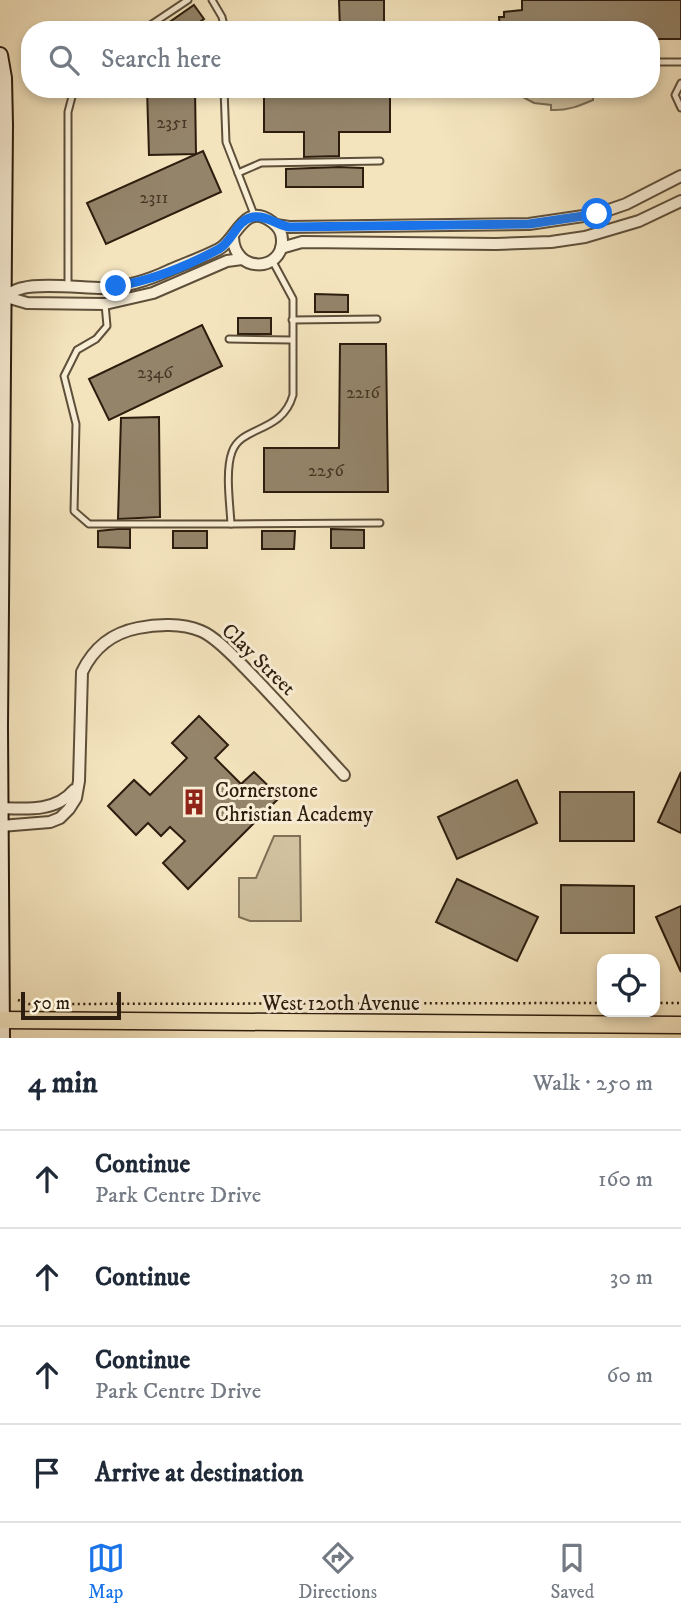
<!DOCTYPE html>
<html lang="en">
<head>
<meta charset="utf-8">
<style>
  :root { --surface:#fff; --page:#f2f2f3; --text:#1f2937; --muted:#747a83; --line:#e0e1e3; --accent:#1a73e8 }
  body { margin:0; font-family:"IM FELL DW Pica",serif; background:var(--page); color:var(--text) }
  .controls { position:absolute; right:21px; bottom:21px; display:grid; overflow:hidden; border-radius:14px; box-shadow:0 4px 10px #0003 }
  .controls button { width:63px; height:63px; display:grid; place-items:center; padding:0; border:0; border-bottom:2px solid var(--line); background:var(--surface); color:var(--text); font:35px sans-serif }
  .scale { position:absolute; left:21px; bottom:18px; width:100px; box-sizing:border-box; padding-left:7px; border:4px solid #2c1d0e; border-top:0; font-size:19px; line-height:24px; white-space:nowrap; color:#2c1d0e; -webkit-text-stroke:5px #f8edd5; paint-order:stroke }
  .stop { position:absolute; width:21px; height:21px; margin:-16px; border:5px solid #1a73e8; border-radius:50%; background:#fff }
  .stop.end { background:#1a73e8; border-color:#fff; box-shadow:0 2px 7px #0008 }
  .list { margin:0; padding:0; list-style:none }
  h2 { display:flex; justify-content:space-between; align-items:center; height:91px; margin:0; padding:0 28px; font-size:30px }
  h2 small { font-size:23px; font-weight:400; color:var(--muted) }
  .list li { display:grid; grid-template-columns:46px 1fr auto; gap:21px; align-items:center; box-sizing:border-box; height:98px; padding:0 28px; border-top:2px solid var(--line) }
  .list b { display:block; font-size:26px; white-space:nowrap }
  .list p { margin:0; font-size:23px; white-space:nowrap; color:var(--muted) }
  .list em { font-size:23px; font-style:normal; color:var(--muted) }
  .icon { flex:none; width:38px; height:38px; fill:none; stroke:currentColor; stroke-width:2; stroke-linecap:round; stroke-linejoin:round }
  .map { position:relative; flex:none; width:681px; height:1038px; overflow:hidden }
  .search { position:absolute; background:var(--surface); box-shadow:0 4px 10px #0003; left:21px; right:21px; top:21px; height:77px; display:flex; align-items:center; gap:18px; box-sizing:border-box; padding:0 24px; border-radius:28px; color:var(--muted); font-size:26px }
  .sheet { height:483px; background:var(--surface) }
  nav { display:flex; justify-content:space-around; align-items:center; box-sizing:border-box; height:98px; border-top:2px solid var(--line); background:var(--surface); font-size:19px; color:var(--muted) }
  nav a { display:grid; justify-items:center; gap:4px }
  nav .on { color:var(--accent) }
  .map>svg:first-child { display:block }
  .green { fill:#d2c2a0; stroke:#7f7057; stroke-width:2 }
  .building { fill:#94846a; stroke:#2c1d0e; stroke-width:2 }
  .lines { fill:none; stroke-linecap:round; stroke-linejoin:round }
  .lane-casing { stroke:#5e4f3a; stroke-width:9 }
  .street-casing { stroke:#5e4f3a; stroke-width:14 }
  .secondary-casing { stroke:#2c1d0e; stroke-width:18 }
  .primary-casing { stroke:#2c1d0e; stroke-width:19 }
  .path { stroke:#2c1d0e; stroke-width:2.5; stroke-dasharray:2 3.5; stroke-linecap:butt }
  .lane { stroke:#f8edd5; stroke-width:5 }
  .street { stroke:#f8edd5; stroke-width:10 }
  .secondary { stroke:#f8edd5; stroke-width:14 }
  .primary { stroke:#f4e4be; stroke-width:16 }
  .route { stroke:#1a73e8; stroke-width:9 }
  .labels { text-anchor:middle; stroke-width:6; stroke-linejoin:round; paint-order:stroke }
  .number-label { font-size:18px; fill:#463725 }
  .street-label { font-size:21px; fill:#2c1d0e; stroke:#f8edd5 }
  .poi-label { font-size:21px; fill:#2c1d0e; stroke:#f8edd5; text-anchor:start }
</style>
</head>
<body>
<div class="map">
<svg width="681" height="1038" viewBox="0 0 681 1038">
  <rect width="100%" height="100%" fill="#f4e4be"/>
  <filter id="stains"><feTurbulence type="fractalNoise" baseFrequency=".00286" numOctaves="4"/><feColorMatrix values="0 0 0 0 .2 0 0 0 0 .09 0 0 0 0 .02 0 0 0 .5 -.17"/></filter>
  <radialGradient id="worn" r=".72"><stop offset=".6" stop-color="#630" stop-opacity="0"/><stop offset="1" stop-color="#630" stop-opacity=".3"/></radialGradient>
  <g class="green">
    <path d="M508,89H593V100C579,106 567,111 551,110V105L534,103Z"/>
    <path d="M274,836H300L301,921H250L239,917V878H256Z"/>
  </g>
  <g class="building">
    <path d="M339,0H384V30H340Z"/>
    <path d="M522,0H681V39H651V30H602V22L540,30H500L499,17H504V12L522,10Z"/>
    <path d="M194,5L204,19L188,30H158Z"/>
    <path d="M147,89H195L196,154L149,155Z"/>
    <path d="M264,89H390V132H339V156L304,157V132H264Z"/>
    <path d="M203,151L221,192L106,244L87,203Z"/>
    <path d="M339,167L363,168V187H286V169Z"/>
    <path d="M315,294L348,295V312H315Z"/>
    <rect x="238" y="318" width="33" height="16"/>
    <path d="M202,325L222,366L109,420L89,379Z"/>
    <path d="M340,344H386L388,492H264V448H339Z"/>
    <path d="M159,417L160,517L118,519L121,418Z"/>
    <path d="M118,529H130V548L98,547V531Z"/>
    <path d="M331,529L364,530V548H331Z"/>
    <rect x="173" y="531" width="34" height="17"/>
    <path d="M262,531H295L294,549H262Z"/>
    <path d="M199,716L228,745L215,758L241,784L254,772L280,797L188,889L163,863L185,841L170,827L161,836L148,823L136,835L108,806L134,780L150,795L187,758L172,743Z"/>
    <path d="M681,772V833L658,822Z"/>
    <path d="M517,780L537,823L457,859L438,817Z"/>
    <rect x="560" y="792" width="74" height="49"/>
    <path d="M457,879L538,917L517,961L436,922Z"/>
    <path d="M561,885L634,886V933H561Z"/>
    <path d="M681,906V972L656,917Z"/>
  </g>
  <g class="lines">
    <g class="lane-casing">
      <g id="lane">
        <path d="M212,0L222,17L225,30"/>
        <path d="M143,30L188,0"/>
        <path d="M651,62H681"/>
        <path d="M681,83L675,95L681,108"/>
        <path d="M224,89L226,142L255,217"/>
        <path d="M238,173L261,163L380,161"/>
        <path d="M272,260L293,299V395C282,434 241,425 232,452C225,471 230,504 231,524L380,523"/>
        <path d="M68,287V112L74,89"/>
        <path d="M105,304L107,326L96,339L77,350L64,376L76,424L74,511L89,524H231"/>
        <path d="M292,320L377,319"/>
        <path d="M229,339L292,340"/>
      </g>
    </g>
    <g class="street-casing">
      <g id="street">
        <path d="M276,225L289,227L529,224L597,214L626,204L681,176"/>
        <path d="M281,248L302,242L496,244L551,242L585,237L639,221L681,201"/>
        <path d="M3,296L27,303L105,304L153,293L227,261L242,259"/>
        <path d="M4,296C10,293 17,289 23,288C41,283 83,288 103,288C126,287 149,280 170,270C186,263 204,257 219,249C237,239 244,201 272,222C278,226 282,233 282,240C283,272 234,274 233,237"/>
        <path d="M1,808C26,809 56,812 74,790"/>
        <path d="M1,826L50,822L60,818L69,809L76,798L79,781L82,672C93,649 112,633 138,628C157,624 182,623 201,631C216,637 235,658 246,669C279,703 311,739 344,775"/>
      </g>
    </g>
    <g class="secondary-casing">
      <path id="secondary" d="M0,55L4,78L5,125L0,727L2,1038"/>
    </g>
    <g class="primary-casing">
      <path id="primary" d="M0,1020L681,1025"/>
    </g>
    <g class="path">
      <path d="M18,1000L29,1004L602,1003"/>
      <path d="M655,1003H681"/>
    </g>
    <use href="#lane" class="lane"/>
    <use href="#street" class="street"/>
    <use href="#secondary" class="secondary"/>
    <use href="#primary" class="primary"/>
  </g>
  <g class="lines">
    <path class="route" d="M116,286C151,281 187,266 219,249C233,241 236,220 253,217C266,215 277,225 289,227L529,224L597,214"/>
  </g>
  <defs>
    <g id="building-bare" transform="scale(2.1)"><path d="M-4-6H4V6H1V3H-1V6H-4ZM-2.5-4.3h1.7v1.8h-1.7ZM.8-4.3h1.7v1.8H.8ZM-2.5-1h1.7V.8h-1.7ZM.8-1h1.7V.8H.8Z" fill="#8f2418" stroke="#f8edd5" stroke-width="2.5" paint-order="stroke"/></g>
  </defs>
  <g fill-rule="evenodd">
    <use href="#building-bare" x="194" y="802"/>
  </g>
  <g class="labels">
    <g class="number-label">
      <text x="172" y="128">2351</text>
      <text x="154" y="203">2311</text>
      <text x="155" y="378">2346</text>
      <text x="363" y="398">2216</text>
      <text x="326" y="476">2256</text>
    </g>
    <g class="street-label">
      <text transform="translate(259 659) rotate(44)" y="7">Clay Street</text>
      <text x="341" y="1010">West 120th Avenue</text>
    </g>
    <g class="poi-label">
      <text x="215" y="797">Cornerstone<tspan x="215" dy="24">Christian Academy</tspan></text>
    </g>
  </g>
  <rect width="100%" height="100%" filter="url(#stains)"/>
  <rect width="100%" height="100%" fill="url(#worn)"/>
</svg>
<div class="controls">
<button><svg class="icon" aria-label="locate" viewBox="0 0 24 24"><circle cx="12" cy="12" r="6"/><path d="M12 2v4M12 18v4M2 12h4M18 12h4"/></svg></button>
</div>
<div class="scale">50 m</div>
<div class="stop" style="left:597px;top:214px"></div>
<div class="stop end" style="left:116px;top:286px"></div>
<div class="search"><svg class="icon" aria-label="search" viewBox="0 0 24 24"><circle cx="10" cy="10" r="6"/><path d="M15 15l6 6"/></svg>Search here</div>
</div>
<section class="sheet">
<h2>4 min<small>Walk · 250 m</small></h2>
<ul class="list">
<li><svg class="icon" aria-label="ahead" viewBox="0 0 24 24"><path d="M12 20V5M6 11l6-6 6 6"/></svg><div><b>Continue</b><p>Park Centre Drive</p></div><em>160 m</em></li>
<li><svg class="icon" aria-label="ahead" viewBox="0 0 24 24"><path d="M12 20V5M6 11l6-6 6 6"/></svg><div><b>Continue</b></div><em>30 m</em></li>
<li><svg class="icon" aria-label="ahead" viewBox="0 0 24 24"><path d="M12 20V5M6 11l6-6 6 6"/></svg><div><b>Continue</b><p>Park Centre Drive</p></div><em>60 m</em></li>
<li><svg class="icon" aria-label="arrive" viewBox="0 0 24 24"><path d="M6 21V4h12l-3 4 3 4H6"/></svg><div><b>Arrive at destination</b></div></li>
</ul>
</section>
<nav>
<a class="on"><svg class="icon" aria-label="map" viewBox="0 0 24 24"><path d="M3 6l6-2 6 2 6-2v14l-6 2-6-2-6 2zM9 4v14M15 6v14"/></svg>Map</a>
<a><svg class="icon" aria-label="directions" viewBox="0 0 24 24"><path d="M12 3l9 9-9 9-9-9zM9 14v-3h6M13 9l2 2-2 2"/></svg>Directions</a>
<a><svg class="icon" aria-label="saved" viewBox="0 0 24 24"><path d="M7 4h10v16l-5-4-5 4z"/></svg>Saved</a>
</nav>
</body>
</html>
